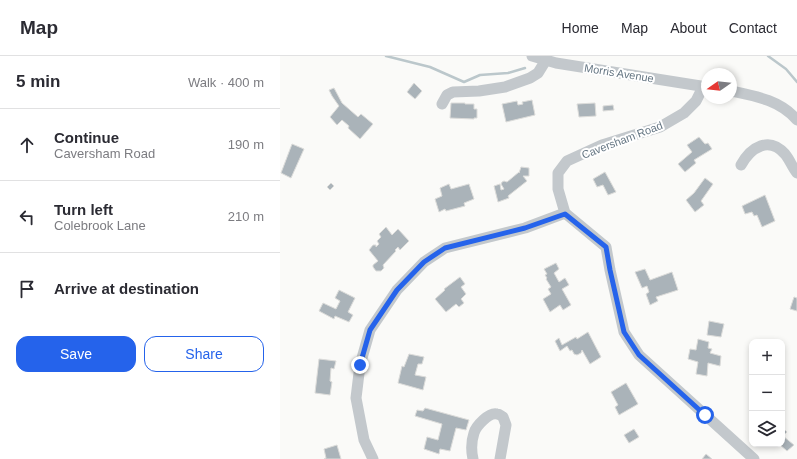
<!DOCTYPE html>
<html lang="en">
<head>
<meta charset="utf-8">
<style>
  :root { --surface:#fff; --page:#f2f2f3; --text:#2b2b33; --muted:#7c7c81; --line:#e1e1e2; --accent:#2563eb }
  body { margin:0; font-family:Helvetica,sans-serif; background:var(--page); color:var(--text) }
  .controls { position:absolute; right:12px; bottom:12px; display:grid; overflow:hidden; border-radius:8px; box-shadow:0 2px 6px #0003 }
  .controls button { width:36px; height:36px; display:grid; place-items:center; padding:0; border:0; border-bottom:1px solid var(--line); background:var(--surface); color:var(--text); font:20px sans-serif }
  .compass { position:absolute; left:421px; top:12px; width:36px; height:36px; border-radius:50%; background:var(--surface); box-shadow:0 2px 6px #0003; rotate:256deg }
  .stop { position:absolute; width:12px; height:12px; margin:-9px; border:3px solid #2563eb; border-radius:50%; background:#fff }
  .stop.end { background:#2563eb; border-color:#fff; box-shadow:0 1px 4px #0008 }
  .list { margin:0; padding:0; list-style:none }
  h2 { display:flex; justify-content:space-between; align-items:center; height:52px; margin:0; padding:0 16px; font-size:17px }
  h2 small { font-size:13px; font-weight:400; color:var(--muted) }
  .list li { display:grid; grid-template-columns:26px 1fr auto; gap:12px; align-items:center; box-sizing:border-box; height:72px; padding:0 16px; border-top:1px solid var(--line) }
  .list b { display:block; font-size:15px; white-space:nowrap }
  .list p { margin:0; font-size:13px; white-space:nowrap; color:var(--muted) }
  .list em { font-size:13px; font-style:normal; color:var(--muted) }
  .actions { display:flex; gap:8px; padding:12px 16px }
  .actions a { flex:1; padding:9px 0; border:1px solid var(--accent); border-radius:12px; text-align:center; font-size:14px; color:var(--accent) }
  .actions .main { background:var(--accent); color:#fff }
  .icon { flex:none; width:22px; height:22px; fill:none; stroke:currentColor; stroke-width:2; stroke-linecap:round; stroke-linejoin:round }
  .map { position:relative; flex:none; width:517px; height:403px; overflow:hidden }
  header { display:flex; align-items:center; gap:24px; box-sizing:border-box; height:56px; padding:0 20px; background:var(--surface); border-bottom:1px solid var(--line) }
  header strong { font-size:19px }
  nav { display:flex; gap:22px; margin-inline-start:auto; font-size:14px }
  main { display:flex }
  aside { flex:1; background:var(--surface) }
  .map>svg:first-child { display:block }
  .lines { fill:none; stroke-linecap:round; stroke-linejoin:round }
  .stream { stroke:#bbc7cb; stroke-width:2.5 }
  .building { fill:#aab3b9; stroke:#dcdcda }
  .minor { stroke:#c3c8cc; stroke-width:11 }
  .route { stroke:#2563eb; stroke-width:5 }
  .labels { text-anchor:middle; stroke-width:4; stroke-linejoin:round; paint-order:stroke }
  .street-label { font-size:11px; fill:#657683; stroke:#fff }
</style>
</head>
<body>
<header>
<strong>Map</strong>
<nav><a>Home</a><a>Map</a><a>About</a><a>Contact</a></nav>
</header>
<main>
<aside>
<h2>5 min<small>Walk · 400 m</small></h2>
<ul class="list">
<li><svg class="icon" aria-label="ahead" viewBox="0 0 24 24"><path d="M12 20V5M6 11l6-6 6 6"/></svg><div><b>Continue</b><p>Caversham Road</p></div><em>190 m</em></li>
<li><svg class="icon" aria-label="left" viewBox="0 0 24 24"><path d="M17 20v-9H6M10 6l-5 5 5 5"/></svg><div><b>Turn left</b><p>Colebrook Lane</p></div><em>210 m</em></li>
<li><svg class="icon" aria-label="arrive" viewBox="0 0 24 24"><path d="M6 21V4h12l-3 4 3 4H6"/></svg><div><b>Arrive at destination</b></div></li>
</ul>
<div class="actions"><a class="main">Save</a><a>Share</a></div>
</aside>
<div class="map">
<svg width="517" height="403" viewBox="0 0 517 403">
  <rect width="100%" height="100%" fill="#fafaf8"/>
  <g class="lines">
    <g class="stream">
      <path d="M106,0L150,11L184,26L200,19L228,17L245,12"/>
      <path d="M488,0L506,13L517,26"/>
    </g>
  </g>
  <g class="building">
    <path d="M134,27L142,35L135,43L127,36Z"/>
    <path d="M54,32L62,47L78,61L81,58L93,68L80,83L68,72L69,70L62,64L57,69L50,61L59,50L52,40L49,34Z"/>
    <path d="M252,44L255,59L226,66L222,48L237,45L238,49L243,48L242,46Z"/>
    <path d="M171,47H185V48H194V53H197V62H194V63L170,62Z"/>
    <path d="M315,47L316,60L299,61L297,48Z"/>
    <path d="M333,49L334,54L323,55V50Z"/>
    <path d="M419,81L425,88L428,87L432,93L414,104L416,107L405,116L398,108L412,96L407,89Z"/>
    <path d="M12,88L24,93L11,122L1,117Z"/>
    <path d="M241,111L249,112V120H243L247,125L228,140L229,142L218,146L214,130L220,128L221,134L224,133L221,128L222,126L224,125L227,126L239,116V117Z"/>
    <path d="M325,116L336,136L328,139L323,129L317,131L313,123Z"/>
    <path d="M425,122L433,128L421,145L424,149L415,156L406,144L414,137Z"/>
    <path d="M51,127L54,130L50,134L47,131Z"/>
    <path d="M169,128L171,133L189,128L194,143L184,147L185,150L166,155L165,153L159,156L155,143L162,140L160,132Z"/>
    <path d="M485,139L495,165L482,171L477,159L474,160L472,156L465,158L462,150Z"/>
    <path d="M106,171L112,179L118,173L129,185L120,194L118,191L115,194L116,195L103,209L104,212L101,215H96L93,211V209L98,205L89,194L93,189H96V191L99,188L97,185L101,181L99,178Z"/>
    <path d="M276,207L279,213L274,217L279,226L285,222L289,229L282,233L291,249L283,254L280,249L270,256L263,243L271,238L268,233L271,231L266,223L267,222L265,219L267,218L264,213Z"/>
    <path d="M365,213L370,224L392,216L398,234L376,241L378,245L370,249L366,238L369,236L367,230L362,232L355,216Z"/>
    <path d="M180,221L185,228L181,231L186,238L181,243L184,247L179,251L176,248L166,256L155,243L165,234L164,233Z"/>
    <path d="M59,234L75,242L68,256L73,259L69,266L55,260L54,263L39,255L43,247L56,253L60,245L55,242Z"/>
    <path d="M514,241L517,242V255L510,253Z"/>
    <path d="M429,265L444,268L441,281L427,279Z"/>
    <path d="M308,276L321,301L310,308L302,294L301,297L297,299L294,298L292,294L290,295L287,290L280,295L275,285L279,282L282,289L296,281L297,283Z"/>
    <path d="M418,283L429,286L428,292L432,293L430,297L441,300L440,310L428,307L427,320L416,318L418,306L408,303L410,293L416,294Z"/>
    <path d="M129,298L144,301L142,308H138L135,319L146,321L143,334L118,327L122,310L124,311Z"/>
    <path d="M39,303L56,305L54,313L51,312L50,325L52,326L50,339L35,337Z"/>
    <path d="M346,327L358,348L339,359L335,351L338,349L331,336Z"/>
    <path d="M145,352L189,364L186,374L176,372L170,395L160,393L159,398L144,393L147,381L158,384L162,368L135,360L137,354L143,355Z"/>
    <path d="M502,371L507,376L503,380L514,389L507,395L499,388H502Z"/>
    <path d="M354,373L359,381L349,387L344,379Z"/>
    <path d="M57,389L61,403H44L46,402L44,393Z"/>
    <path d="M426,398L432,403H422Z"/>
  </g>
  <g class="lines">
    <g class="minor">
      <path d="M252,0L276,7L427,31"/>
      <path d="M423,31L416,45L404,57L380,71L322,89L287,105L278,117V133L285,157L326,191L330,214L344,276L359,299L474,403"/>
      <path d="M451,35C475,40 500,44 517,64"/>
      <path d="M162,48L167,39L173,36L199,35L225,31L250,22L258,17L266,4"/>
      <path d="M461,109C471,91 489,80 505,98C510,104 512,111 517,117"/>
      <path d="M93,403L84,384L76,342L80,309L90,274L117,234L144,206L165,192L245,172L285,157"/>
      <path d="M193,403C191,394 191,386 194,377C196,370 209,356 217,358C220,358 221,360 223,361L226,369L220,403"/>
    </g>
  </g>
  <g class="lines">
    <path class="route" d="M80,309L90,274L117,234L144,206L165,192L245,172L285,158L326,191L330,214L344,276L359,299L425,359"/>
  </g>
  <g class="labels">
    <g class="street-label">
      <text transform="translate(339 17) rotate(9)" y="4">Morris Avenue</text>
      <text transform="translate(342 84) rotate(-21)" y="4">Caversham Road</text>
    </g>
  </g>
</svg>
<div class="controls">
<button>+</button>
<button>−</button>
<button><svg class="icon" aria-label="layers" viewBox="0 0 24 24"><path d="M12 4l9 5-9 5-9-5zM3 14l9 5 9-5"/></svg></button>
</div>
<svg class="compass" viewBox="-18 -18 36 36"><path d="M0-13l5 13h-10z" fill="#e53935"/><path d="M0 13l5-13h-10z" fill="#7c7c81"/></svg>
<div class="stop" style="left:425px;top:359px"></div>
<div class="stop end" style="left:80px;top:309px"></div>
</div>
</main>
</body>
</html>
